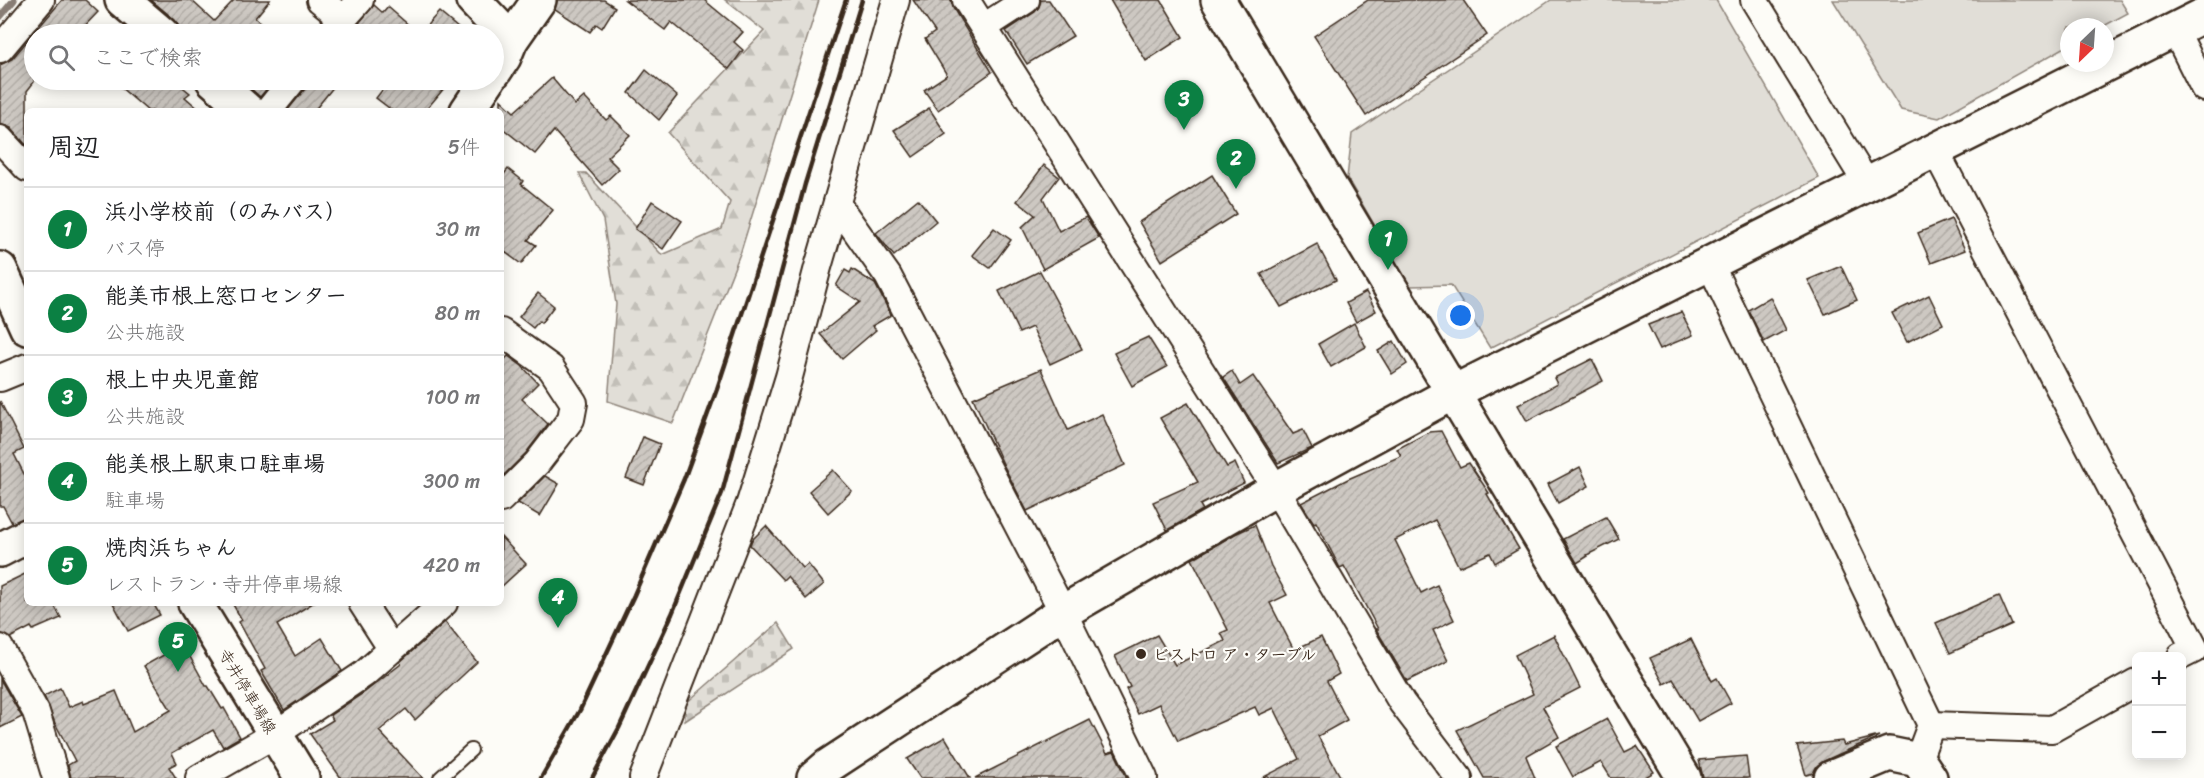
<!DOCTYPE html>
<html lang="ja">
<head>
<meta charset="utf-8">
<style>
  :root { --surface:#fff; --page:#f2f2f2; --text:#202124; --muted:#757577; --line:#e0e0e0; --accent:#0b8043 }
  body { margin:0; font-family:Sriracha,"Klee One",sans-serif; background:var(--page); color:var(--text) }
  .controls { position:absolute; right:18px; bottom:18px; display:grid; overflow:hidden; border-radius:9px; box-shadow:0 3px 15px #0003 }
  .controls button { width:54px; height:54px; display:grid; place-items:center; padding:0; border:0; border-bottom:2px solid var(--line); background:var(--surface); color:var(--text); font:30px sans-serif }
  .compass { position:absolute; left:2060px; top:18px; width:54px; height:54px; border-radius:50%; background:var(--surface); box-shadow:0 3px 15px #0003; rotate:205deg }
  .you { position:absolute; left:1461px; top:316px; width:21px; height:21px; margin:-15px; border:4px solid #fff; border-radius:50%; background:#1a73e8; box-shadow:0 0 0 9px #1a73e833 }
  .badge { display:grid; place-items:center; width:39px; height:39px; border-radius:50%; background:var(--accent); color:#fff; font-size:20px; font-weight:700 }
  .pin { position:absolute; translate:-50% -50px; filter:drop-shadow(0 2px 3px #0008) }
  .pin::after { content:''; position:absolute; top:32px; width:21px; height:18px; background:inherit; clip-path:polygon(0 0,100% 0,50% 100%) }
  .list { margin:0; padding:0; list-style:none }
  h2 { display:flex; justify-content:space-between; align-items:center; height:78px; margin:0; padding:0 24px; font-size:26px }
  h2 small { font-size:20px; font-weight:400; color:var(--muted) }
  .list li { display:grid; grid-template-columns:39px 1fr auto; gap:18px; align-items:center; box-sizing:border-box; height:84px; padding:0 24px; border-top:2px solid var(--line) }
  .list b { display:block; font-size:22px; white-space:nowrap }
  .list p { margin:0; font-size:20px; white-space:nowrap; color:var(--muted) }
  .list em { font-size:20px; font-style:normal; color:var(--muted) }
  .icon { flex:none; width:33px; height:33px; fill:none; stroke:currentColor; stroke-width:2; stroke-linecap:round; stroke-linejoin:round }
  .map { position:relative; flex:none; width:2204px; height:778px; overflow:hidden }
  .search { position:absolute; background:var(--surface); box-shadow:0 3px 15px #0003; left:24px; top:24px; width:480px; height:66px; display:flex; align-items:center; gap:15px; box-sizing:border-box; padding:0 21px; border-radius:33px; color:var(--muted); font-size:22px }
  .panel { position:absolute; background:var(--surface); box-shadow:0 3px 15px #0003; left:24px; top:108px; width:480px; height:498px; border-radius:9px }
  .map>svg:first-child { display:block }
  .forest { fill:url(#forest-firs); stroke:#8e847a; stroke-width:1.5 }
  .cemetery { fill:url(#cemetery-stones); stroke:#8e847a; stroke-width:1.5 }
  .green { fill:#e1ded7; stroke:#8e847a; stroke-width:1.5 }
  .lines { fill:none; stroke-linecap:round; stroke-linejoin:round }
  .stream { stroke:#887d74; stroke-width:7 }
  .building { fill:url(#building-hatch); stroke:#3b2a1e; stroke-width:1.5 }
  .lane-casing { stroke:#3b2a1e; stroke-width:16 }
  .street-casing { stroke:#3b2a1e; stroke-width:30 }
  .secondary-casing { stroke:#3b2a1e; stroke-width:38 }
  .lane { stroke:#fdfcf7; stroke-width:12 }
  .street { stroke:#fdfcf7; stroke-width:26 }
  .secondary { stroke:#fdfcf7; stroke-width:33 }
  .rail { stroke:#3b2a1e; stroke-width:4.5 }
  .poi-dot { fill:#3b2a1e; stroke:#fdfcf7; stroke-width:2 }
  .labels { text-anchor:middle; stroke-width:4.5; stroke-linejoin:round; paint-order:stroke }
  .poi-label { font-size:16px; font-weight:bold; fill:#3b2a1e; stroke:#fdfcf7; text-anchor:start }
  .street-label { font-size:16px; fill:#3b2a1e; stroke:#fdfcf7 }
</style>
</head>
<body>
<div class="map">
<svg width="2204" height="778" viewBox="0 0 2204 778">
  <defs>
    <pattern id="forest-firs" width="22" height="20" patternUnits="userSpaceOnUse" patternTransform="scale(1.5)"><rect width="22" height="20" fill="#e1ded7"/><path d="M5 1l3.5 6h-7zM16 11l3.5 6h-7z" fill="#c2bfb8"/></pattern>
    <pattern id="cemetery-stones" width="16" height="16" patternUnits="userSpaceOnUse" patternTransform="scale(1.5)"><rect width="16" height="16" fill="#e1ded7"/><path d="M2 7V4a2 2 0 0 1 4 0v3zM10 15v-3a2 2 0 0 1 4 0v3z" fill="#c2bfb8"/></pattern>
    <pattern id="building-hatch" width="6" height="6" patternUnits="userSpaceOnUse" patternTransform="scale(1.5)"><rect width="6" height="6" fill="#cdc8c2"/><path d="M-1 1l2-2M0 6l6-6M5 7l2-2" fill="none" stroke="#b1aca6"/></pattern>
  </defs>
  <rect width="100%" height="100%" fill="#fdfcf7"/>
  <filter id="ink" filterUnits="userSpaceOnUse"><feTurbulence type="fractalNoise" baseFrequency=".0167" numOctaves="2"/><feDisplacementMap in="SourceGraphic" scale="12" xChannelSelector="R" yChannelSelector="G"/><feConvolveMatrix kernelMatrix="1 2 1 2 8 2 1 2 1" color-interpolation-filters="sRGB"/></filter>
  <g filter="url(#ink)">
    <path class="forest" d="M725,0H819L741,251L673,423L608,401L616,304L603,220L579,173H586L662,255L722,229L730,202L668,133L764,31Z"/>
    <path class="cemetery" d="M778,623L794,649L685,721V704Z"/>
    <g class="green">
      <path d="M1551,0H1716L1819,178L1490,348L1451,285L1410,286L1347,178L1352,134Z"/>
      <path d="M1833,0H2120L2128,13L2102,27H2069V45L1939,118L1901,110Z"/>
    </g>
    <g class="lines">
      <path class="stream" d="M0,17L14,0"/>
    </g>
    <g class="building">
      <path d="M62,0H85L98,12L77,34H34V82L27,91V146L11,128L0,124V65L12,59Z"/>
      <path d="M151,0H191L214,21L234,0H270L255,18L274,34H180L179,27L175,20Z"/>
      <path d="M557,0H604L615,7L602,28L596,24L590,32L555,9Z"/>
      <path d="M625,0H704L743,32L734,42L743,50L729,69L671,22L665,30Z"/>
      <path d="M913,0H951L953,8L992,72L938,110L924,90L947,75L925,39L935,32Z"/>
      <path d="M1041,0H1049L1073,36L1027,64L1006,31L1035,12L1039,7Z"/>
      <path d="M1110,0H1161L1183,37L1146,61Z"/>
      <path d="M1368,0H1463L1487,35L1366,116L1314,36Z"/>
      <path d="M374,5L383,13L388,7L419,34L439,12L465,34H373L359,23Z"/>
      <path d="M646,70L677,96L659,120L629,93Z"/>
      <path d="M552,78L575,105L584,97L606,120L611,116L630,135L607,157L619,169L602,185L554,131L535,154L501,127V100L514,112Z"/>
      <path d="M112,80H174L190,93L185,97L201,111H148Z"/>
      <path d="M241,80H274L260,97Z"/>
      <path d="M308,80H339L314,111H287L305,89Z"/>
      <path d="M390,80H451L425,111H393L376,98Z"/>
      <path d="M929,108L946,134L913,157L894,130Z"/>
      <path d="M1044,165L1059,177L1043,198L1059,231L1086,217L1099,238L1043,269L1022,227L1035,215L1017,201Z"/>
      <path d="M508,169L523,181L521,184L553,210L528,240L536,245L521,264L501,249V178Z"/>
      <path d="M1212,175L1236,214L1162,261L1139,222Z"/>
      <path d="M918,199L936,221L894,256L876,233Z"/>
      <path d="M652,201L682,221L663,249L635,229Z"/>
      <path d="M1951,219L1965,250L1931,263L1918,233Z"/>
      <path d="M994,228L1011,240L990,268L972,255Z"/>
      <path d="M1317,244L1336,280L1281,307L1261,274Z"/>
      <path d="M1841,266L1857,300L1825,314L1808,280Z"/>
      <path d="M852,269L875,284L891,315L872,326L876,330L842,359L820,334L860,302L836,286L845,270L850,273Z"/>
      <path d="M1040,271L1082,349L1050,364L1032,327L1019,333L999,291Z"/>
      <path d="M1366,292L1376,311L1356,322L1346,303Z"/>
      <path d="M538,293L554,306L541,323L539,321L533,328L519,317Z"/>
      <path d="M1929,295L1943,324L1907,342L1892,313Z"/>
      <path d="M1770,297L1786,330L1764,342L1748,310Z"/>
      <path d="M1681,312L1693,335L1660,349L1648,325Z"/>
      <path d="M1354,323L1366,347L1331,367L1318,344Z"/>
      <path d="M1148,337L1167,367L1132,386L1114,353Z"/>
      <path d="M1394,341L1407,364L1392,374L1378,351Z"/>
      <path d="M508,356L522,366L538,383L522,399L548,424L526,453L501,478V363Z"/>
      <path d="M1592,359L1603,381L1527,421L1518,405L1557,384L1554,378Z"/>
      <path d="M1041,369L1068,430L1102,414L1125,465L1027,511L1004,466L973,398Z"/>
      <path d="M1232,371L1240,385L1253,376L1293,434L1303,430L1312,448L1278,463L1223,377Z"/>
      <path d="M0,401L24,449L14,454L27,480V517L12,523L3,506H0Z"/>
      <path d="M1188,403L1227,467L1235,463L1244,483L1200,505L1203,510L1167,530L1153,502L1198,482L1160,418Z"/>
      <path d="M1441,431L1460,467L1469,463L1489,493L1487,494L1519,549L1495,563L1490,553L1459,567L1435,520L1395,540L1421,593L1437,585L1454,620L1433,630L1448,661L1407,681L1376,629H1378L1344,566L1340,568L1316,522L1314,523L1301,503L1348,479L1401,456L1397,449L1429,432Z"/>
      <path d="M643,437L660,444L644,485L626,478Z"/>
      <path d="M1580,467L1589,486L1558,503L1548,484Z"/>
      <path d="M833,470L852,491L828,513L809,491Z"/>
      <path d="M545,476L559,484L540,516L518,503Z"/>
      <path d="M1606,517L1619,539L1587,555L1588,556L1577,563L1563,539Z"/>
      <path d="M1255,525L1271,566L1287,595L1270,603L1294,650L1321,637L1339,674L1327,681L1347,720L1318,736L1341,778H1262L1299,759L1274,708L1259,715L1255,707L1178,741L1159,704L1138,714L1126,689L1130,687L1115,656L1157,635L1175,665L1225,641L1221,633L1228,630L1192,559L1235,534Z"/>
      <path d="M766,526L803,568L808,564L824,584L806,599L787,576L783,580L750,545L752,540Z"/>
      <path d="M501,537L526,564L501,587Z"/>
      <path d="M27,573V603H53L61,618L33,630L31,627L10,638L0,633V586Z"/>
      <path d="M1999,595L2012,625L1950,653L1936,623Z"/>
      <path d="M113,603H153L160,615L128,631Z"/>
      <path d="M232,603H313L277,625L295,656L322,638L342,671L284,710L261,671L265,669L239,622L242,620Z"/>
      <path d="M445,622L477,662L415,720L406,709L379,731L423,778H341L310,734L333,720L330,715L365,692L401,664L400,662Z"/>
      <path d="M1554,635L1580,688L1543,707L1559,737L1526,756L1535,778H1484L1457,730L1533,694L1515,655Z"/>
      <path d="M1691,639L1712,681L1717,678L1731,703L1698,721L1673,679L1664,684L1650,658Z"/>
      <path d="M183,644L206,686H208L222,709L224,708L240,737L223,747L213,730L172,753L177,763L169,767L176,778H71L68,765L75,761L55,723L44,696L60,688L69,707L83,701L84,704L116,691L133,732L171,710L144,666Z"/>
      <path d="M0,679L22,717L0,728Z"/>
      <path d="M1607,719L1625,752L1637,746L1654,772L1644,778H1611L1601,762L1573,777L1556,746Z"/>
      <path d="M1090,720L1107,753L1114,751L1127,778H975Z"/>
      <path d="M1879,736L1824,761L1817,766L1814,773L1806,775L1797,746L1842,741L1844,745Z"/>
      <path d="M945,737L970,778H920L907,759Z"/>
      <path d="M1746,756L1749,778H1703L1699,760Z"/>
    </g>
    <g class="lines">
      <g class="lane-casing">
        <path id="lane" d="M440,778L471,750"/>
      </g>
      <g class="street-casing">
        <g id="street">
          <path d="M320,0L343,19L329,34"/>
          <path d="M966,0L1276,489L1402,703L1459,778"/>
          <path d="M1754,0L1867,184"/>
          <path d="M343,19L360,0"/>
          <path d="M984,27L1026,0"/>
          <path d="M2175,30L2204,88"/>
          <path d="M0,49L41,0"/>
          <path d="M268,111L293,80"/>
          <path d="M0,139L27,168"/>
          <path d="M1935,150L2195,649L2181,656"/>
          <path d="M837,204L888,276L1063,612L1144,778"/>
          <path d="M1710,264L1931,725L1918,760"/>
          <path d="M501,332L551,368L574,403L571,419L537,463L501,499"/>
          <path d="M0,378L27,367"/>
          <path d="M362,603L391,648"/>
          <path d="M0,648L36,712L56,778"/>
          <path d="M1931,725L2052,729L2136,682"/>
          <path d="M199,778L274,735L364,674L444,603"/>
          <path d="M643,778L750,503L789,377L818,267L896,0"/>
        </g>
      </g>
      <g class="secondary-casing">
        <g id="secondary">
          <path d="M122,0L162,34"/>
          <path d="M473,0L511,40"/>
          <path d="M1218,0L1684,778"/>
          <path d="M494,72L504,57L511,40L539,0"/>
          <path d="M213,80L248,111"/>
          <path d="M467,111L488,80"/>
          <path d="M0,269L27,328"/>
          <path d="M0,550L27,536"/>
          <path d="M195,603L302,778"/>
          <path d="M814,778L828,766L1063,612L1276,489L1454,392L2204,15"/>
          <path d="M1831,778L1889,754L1918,760L1930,778"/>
        </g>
      </g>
      <use href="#lane" class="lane"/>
      <use href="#street" class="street"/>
      <use href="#secondary" class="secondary"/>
      <g class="rail">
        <path d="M541,778L580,710L634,595L684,479L717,389L846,0"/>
        <path d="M592,778L619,728L672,614L722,493L805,184L862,0"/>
      </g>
    </g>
  </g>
  <circle class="poi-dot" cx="1141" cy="654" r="6"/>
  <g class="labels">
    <g class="poi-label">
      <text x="1153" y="660">ビストロ ア・ターブル</text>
    </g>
    <g class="street-label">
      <text transform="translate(248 691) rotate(59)" y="6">寺井停車場線</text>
    </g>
  </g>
</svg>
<div class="controls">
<button>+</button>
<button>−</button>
</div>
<svg class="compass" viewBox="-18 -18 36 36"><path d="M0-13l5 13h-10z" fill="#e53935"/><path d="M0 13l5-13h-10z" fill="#757577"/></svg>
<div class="you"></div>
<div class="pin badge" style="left:1388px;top:270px">1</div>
<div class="pin badge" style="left:1236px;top:189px">2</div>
<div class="pin badge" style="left:1184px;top:130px">3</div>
<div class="pin badge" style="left:558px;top:628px">4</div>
<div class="pin badge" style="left:178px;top:672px">5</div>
<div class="search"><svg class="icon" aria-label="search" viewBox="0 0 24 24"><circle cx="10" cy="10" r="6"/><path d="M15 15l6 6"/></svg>ここで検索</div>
<section class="panel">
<h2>周辺<small>5件</small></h2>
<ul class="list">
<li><span class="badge">1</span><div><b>浜小学校前（のみバス）</b><p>バス停</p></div><em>30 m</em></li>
<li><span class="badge">2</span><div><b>能美市根上窓口センター</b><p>公共施設</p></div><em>80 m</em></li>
<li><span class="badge">3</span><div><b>根上中央児童館</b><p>公共施設</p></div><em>100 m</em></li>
<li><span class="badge">4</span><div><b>能美根上駅東口駐車場</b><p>駐車場</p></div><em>300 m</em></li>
<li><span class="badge">5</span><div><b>焼肉浜ちゃん</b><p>レストラン · 寺井停車場線</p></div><em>420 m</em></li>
</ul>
</section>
</div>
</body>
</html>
